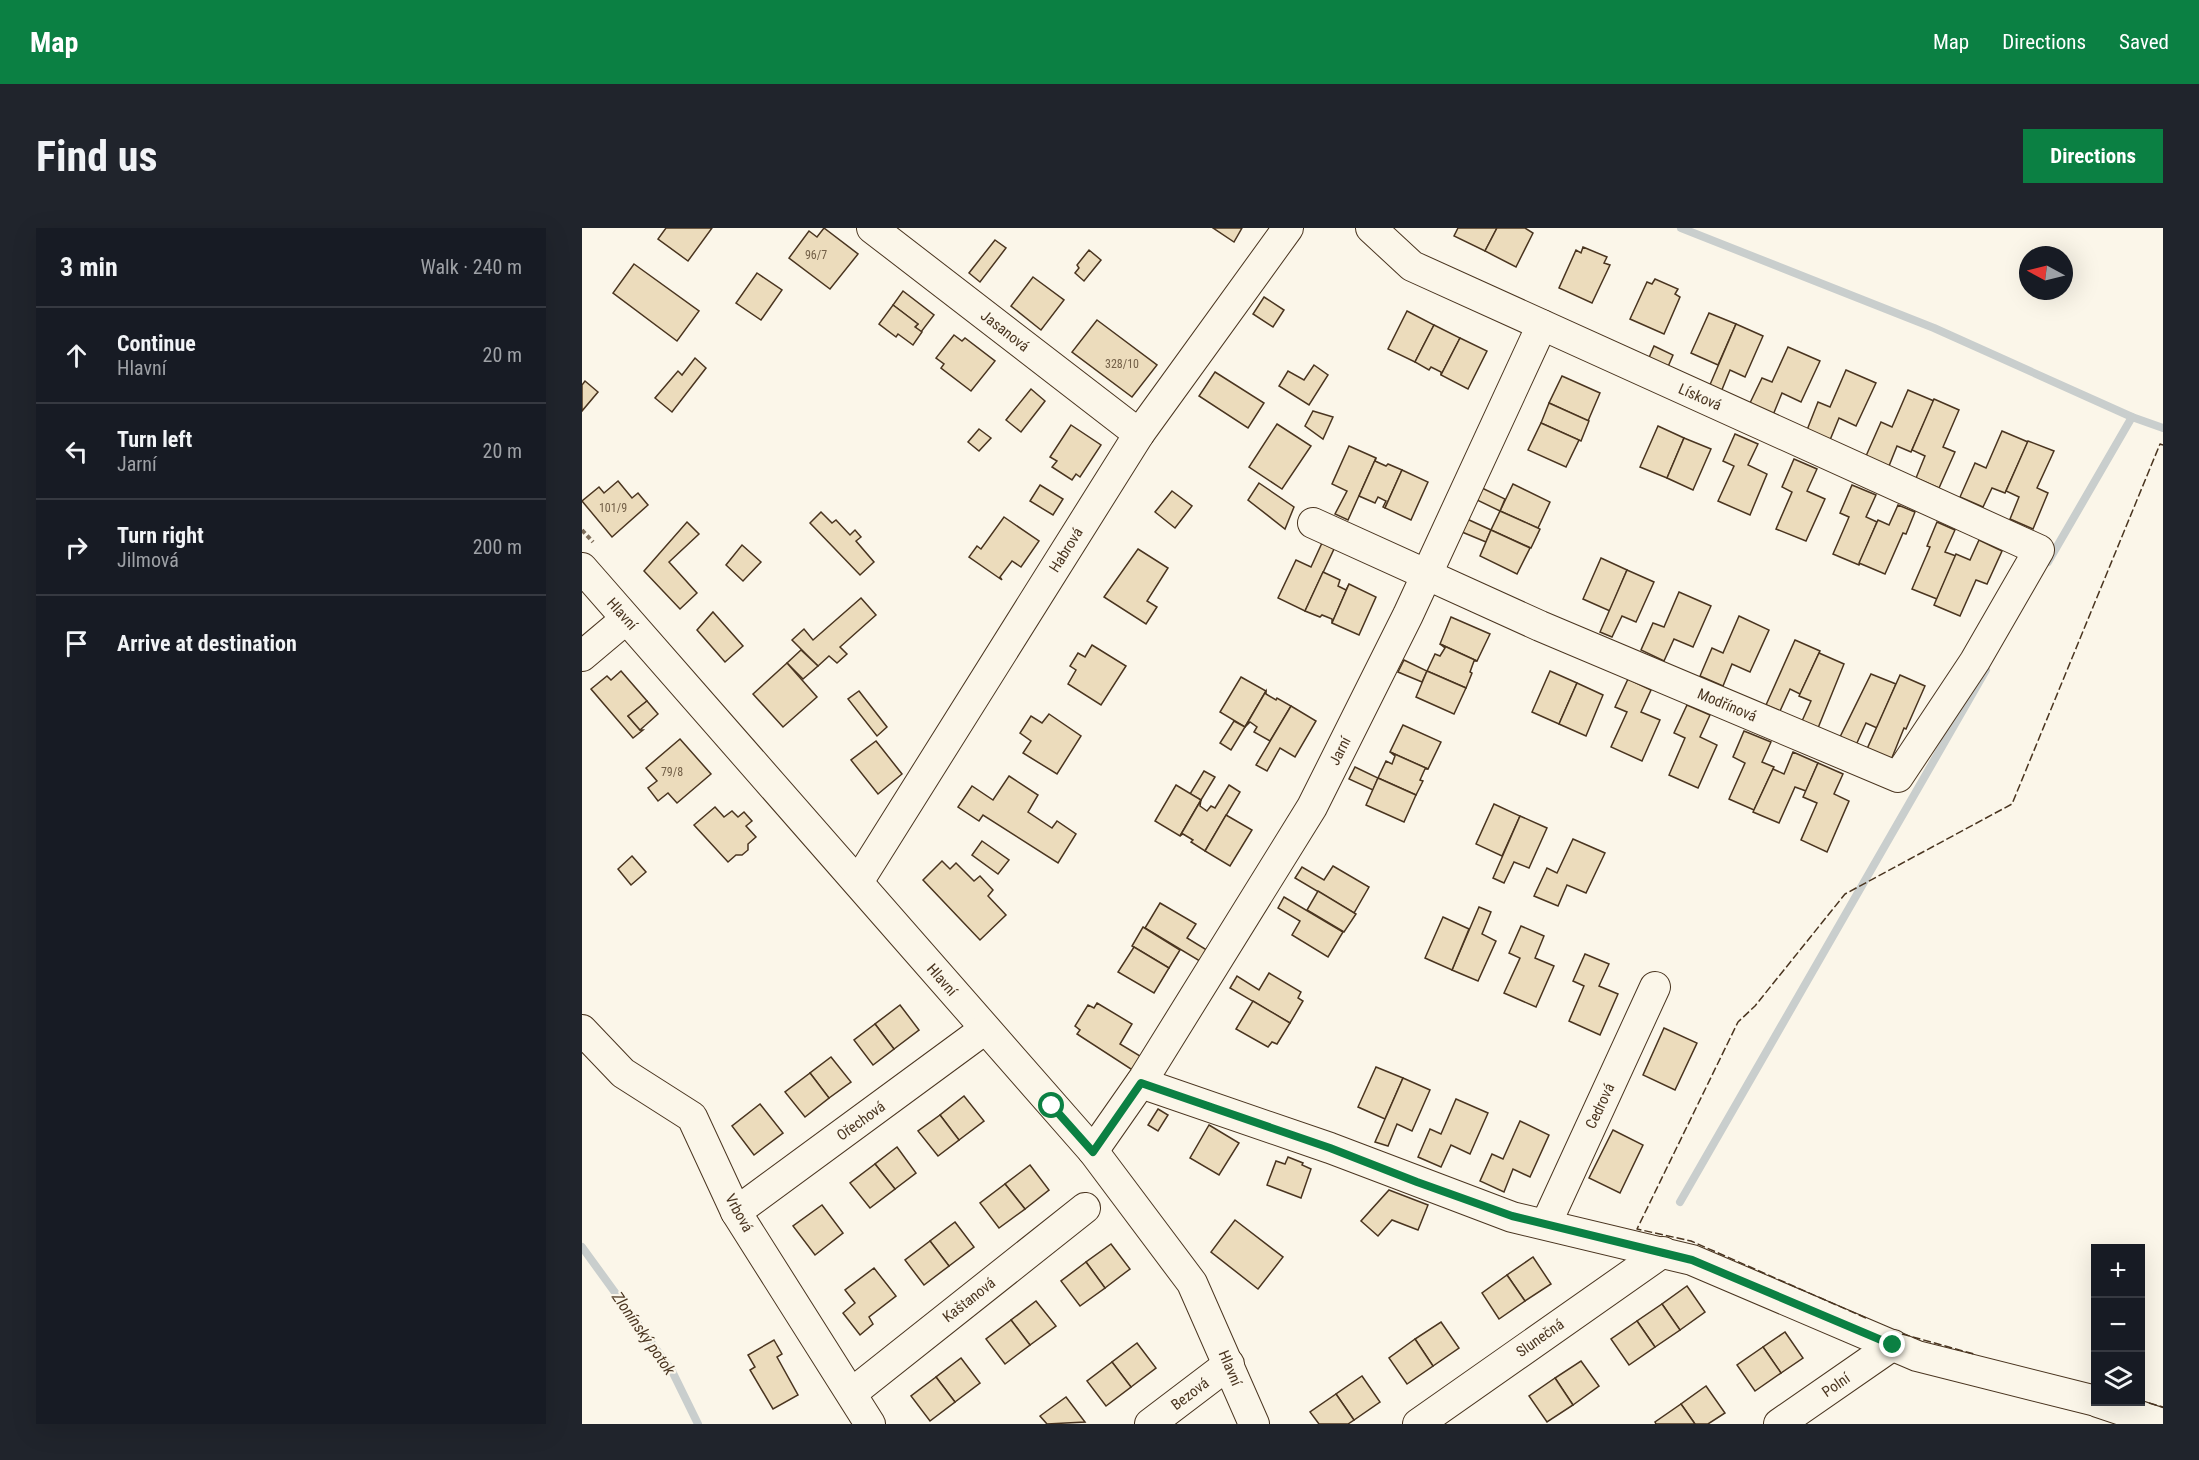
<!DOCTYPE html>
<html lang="en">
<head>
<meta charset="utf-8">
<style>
  :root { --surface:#171b24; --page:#20242c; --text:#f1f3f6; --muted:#9ea1a6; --line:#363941; --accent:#0b8043 }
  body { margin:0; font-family:"Roboto Condensed",sans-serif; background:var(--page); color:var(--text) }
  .controls { position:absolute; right:18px; bottom:18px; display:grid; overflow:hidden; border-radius:0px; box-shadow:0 6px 24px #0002 }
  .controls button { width:54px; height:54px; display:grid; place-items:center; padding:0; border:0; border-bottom:2px solid var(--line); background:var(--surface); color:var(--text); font:30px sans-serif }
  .compass { position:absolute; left:1437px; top:18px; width:54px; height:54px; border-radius:50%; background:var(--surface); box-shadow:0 6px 24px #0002; rotate:277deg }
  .stop { position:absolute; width:18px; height:18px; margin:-14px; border:4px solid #0b8043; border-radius:50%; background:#fff }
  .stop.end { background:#0b8043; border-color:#fff; box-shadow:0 2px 6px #0008 }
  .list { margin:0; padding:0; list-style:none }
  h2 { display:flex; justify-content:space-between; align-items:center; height:78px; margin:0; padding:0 24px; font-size:26px }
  h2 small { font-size:20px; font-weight:400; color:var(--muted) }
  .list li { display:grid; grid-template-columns:39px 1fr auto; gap:18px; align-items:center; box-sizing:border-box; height:96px; padding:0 24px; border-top:2px solid var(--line) }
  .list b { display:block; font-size:22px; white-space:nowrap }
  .list p { margin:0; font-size:20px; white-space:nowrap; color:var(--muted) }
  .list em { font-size:20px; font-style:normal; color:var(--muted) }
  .icon { flex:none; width:33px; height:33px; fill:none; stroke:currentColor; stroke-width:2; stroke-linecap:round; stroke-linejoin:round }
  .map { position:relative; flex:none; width:1581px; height:1196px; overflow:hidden; border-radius:0px }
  header { display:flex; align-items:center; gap:36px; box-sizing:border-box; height:84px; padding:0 30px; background:var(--accent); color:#fff }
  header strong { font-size:28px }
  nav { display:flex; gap:33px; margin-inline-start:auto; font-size:21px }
  .intro { display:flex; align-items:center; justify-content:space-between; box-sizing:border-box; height:144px; padding:0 36px }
  h1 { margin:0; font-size:42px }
  .button { padding:15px 27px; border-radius:0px; background:var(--accent); color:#fff; font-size:21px; font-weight:700 }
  main { display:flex; gap:36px; padding:0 36px }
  aside { flex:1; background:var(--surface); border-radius:0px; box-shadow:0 6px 24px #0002 }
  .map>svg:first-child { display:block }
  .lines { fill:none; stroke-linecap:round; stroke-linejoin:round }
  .stream { stroke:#c9cecd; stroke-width:8 }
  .building { fill:#ecdcbc; stroke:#4a3520; stroke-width:1.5 }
  .minor-casing { stroke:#4a3520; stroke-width:32 }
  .path { stroke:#7f6f5c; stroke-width:4; stroke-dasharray:4.5 3; stroke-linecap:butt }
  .minor { stroke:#fbf6e9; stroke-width:30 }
  .fence { stroke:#4a3520; stroke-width:1.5; stroke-dasharray:8 3; stroke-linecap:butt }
  .route { stroke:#0b8043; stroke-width:8 }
  .labels { text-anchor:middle; stroke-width:4.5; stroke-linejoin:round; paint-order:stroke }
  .number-label { font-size:12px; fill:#725f47 }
  .street-label { font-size:15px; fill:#4a3520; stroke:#fbf6e9 }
  .water-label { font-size:16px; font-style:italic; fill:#4a3520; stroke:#fbf6e9 }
</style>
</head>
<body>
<header>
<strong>Map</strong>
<nav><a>Map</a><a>Directions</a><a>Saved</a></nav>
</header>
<div class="intro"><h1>Find us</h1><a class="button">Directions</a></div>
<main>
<aside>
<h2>3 min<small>Walk · 240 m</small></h2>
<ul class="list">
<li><svg class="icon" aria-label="ahead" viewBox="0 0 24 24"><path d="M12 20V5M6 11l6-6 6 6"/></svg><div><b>Continue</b><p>Hlavní</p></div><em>20 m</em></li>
<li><svg class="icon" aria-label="left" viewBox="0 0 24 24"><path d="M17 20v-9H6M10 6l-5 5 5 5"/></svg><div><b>Turn left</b><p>Jarní</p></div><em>20 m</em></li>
<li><svg class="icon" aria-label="right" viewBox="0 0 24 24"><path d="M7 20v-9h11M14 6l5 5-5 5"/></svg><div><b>Turn right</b><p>Jilmová</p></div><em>200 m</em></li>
<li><svg class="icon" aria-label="arrive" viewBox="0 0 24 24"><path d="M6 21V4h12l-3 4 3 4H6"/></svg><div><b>Arrive at destination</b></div></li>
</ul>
</aside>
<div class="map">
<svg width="1581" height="1196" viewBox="0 0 1581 1196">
  <rect width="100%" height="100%" fill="#fbf6e9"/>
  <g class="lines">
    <g class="stream">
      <path d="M1099,0L1352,100L1550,189L1581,200"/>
      <path d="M1466,334L1550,189"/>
      <path d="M1098,974L1404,442"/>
      <path d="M0,1019L90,1143L116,1196"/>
    </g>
  </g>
  <g class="building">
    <path d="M84,0H130L106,33L76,11Z"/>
    <path d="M242,0L276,26L248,61L207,30L227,3L235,9Z"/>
    <path d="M631,0H660L652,14Z"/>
    <path d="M876,0H915L903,23L872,8Z"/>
    <path d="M915,0H943L951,5L934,39L903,23Z"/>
    <path d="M413,12L424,20L398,54L387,45Z"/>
    <path d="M1001,19L1025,29L1022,35L1028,37L1010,75L977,60L994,22L999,25Z"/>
    <path d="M507,22L519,32L502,53L493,45L497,40L495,37Z"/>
    <path d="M52,36L117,83L95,113L31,65Z"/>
    <path d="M175,45L200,62L179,92L154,75Z"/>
    <path d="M451,49L482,72L459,102L429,78Z"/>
    <path d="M1073,51L1096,61L1093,66L1098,69L1082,106L1048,91L1065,54L1070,56Z"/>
    <path d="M321,63L352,87L339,104L333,99L336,96L311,77Z"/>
    <path d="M682,69L702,82L691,99L671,86Z"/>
    <path d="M311,77L336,96L333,99L340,104L331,117L316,106L314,109L297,96Z"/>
    <path d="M825,83L852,97L833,134L806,121Z"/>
    <path d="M1127,85L1154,96L1136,137L1109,125Z"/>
    <path d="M515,92L575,137L550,169L490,124Z"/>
    <path d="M1154,96L1181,108L1163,149L1148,142L1139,164L1127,159Z"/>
    <path d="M852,97L878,110L859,147V144L849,139L847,142L833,134Z"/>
    <path d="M372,107L380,113L383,110L413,133L389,163L359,140L362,136L354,130Z"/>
    <path d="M878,110L905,123L886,161L859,147Z"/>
    <path d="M1072,118L1091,127L1085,141L1066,132Z"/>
    <path d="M1206,119L1238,133L1219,174L1200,165L1191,187L1167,177L1180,150L1190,154Z"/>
    <path d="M113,130L124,140L90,184L73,170L96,143L100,147Z"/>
    <path d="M732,137L746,147L727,177L697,158L706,143L722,152Z"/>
    <path d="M1264,142L1294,155L1274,198L1257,190L1248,212L1225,202L1236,174L1248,179Z"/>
    <path d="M633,144L682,175L666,200L617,168Z"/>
    <path d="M980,148L1018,165L1006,193L967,175Z"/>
    <path d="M3,153L16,164L0,183V157Z"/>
    <path d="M449,161L463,173L439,204L424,192Z"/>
    <path d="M1326,162L1352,173L1329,224L1315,218L1307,238L1284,228L1299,194L1310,199Z"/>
    <path d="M1352,171L1377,182L1361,219L1373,224L1357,260L1334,250L1343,228L1330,222Z"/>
    <path d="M967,175L1007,193L999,213L959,195Z"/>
    <path d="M731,183L751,189L741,211L723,198Z"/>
    <path d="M959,195L997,212L984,239L946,222Z"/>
    <path d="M695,196L729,218L700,261L667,239Z"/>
    <path d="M489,197L519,217L498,249L494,246L490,252L470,239L475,233L468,229Z"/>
    <path d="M1076,198L1102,210L1085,250L1058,239Z"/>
    <path d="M397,201L409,210L397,223L386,214Z"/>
    <path d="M1420,203L1446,214L1423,265L1410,260L1401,279L1378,269L1393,235L1404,240Z"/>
    <path d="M1153,206L1176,216L1166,237L1185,246L1168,287L1136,273L1152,238L1141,233Z"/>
    <path d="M1102,210L1129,221L1111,262L1085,250Z"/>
    <path d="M1446,213L1472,223L1455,260L1466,265L1451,301L1428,291L1437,269L1424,263Z"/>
    <path d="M767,218L794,230L766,292L753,286L765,263L750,256Z"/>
    <path d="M794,230L793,233L804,238L806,236L820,242L803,280L801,279L804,273L796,269L793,275L777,268Z"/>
    <path d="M1212,231L1235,241L1225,263L1243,271L1224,313L1194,301L1210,264L1200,259Z"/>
    <path d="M820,242L846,254L829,292L803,280Z"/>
    <path d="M36,253L50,270L56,265L66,277L30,309L0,273L17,259L22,265Z"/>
    <path d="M677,255L712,279L703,301L666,272Z"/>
    <path d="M931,256L968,274L956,300L918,283Z"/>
    <path d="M458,257L481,271L471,287L448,273Z"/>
    <path d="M1270,257L1294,267L1284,289L1295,294L1277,337L1251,326L1267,289L1258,285Z"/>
    <path d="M900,260L923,271L918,283L895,272Z"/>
    <path d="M590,263L610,278L593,300L573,284Z"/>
    <path d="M1316,277L1333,284L1324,306L1321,305L1303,346L1277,335L1296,292L1307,297Z"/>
    <path d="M918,283L958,301L949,320L909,302Z"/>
    <path d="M239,284L250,295L254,292L268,307L273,302L279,309L274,313L292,334L278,347L228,295Z"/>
    <path d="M422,289L457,313L439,339L430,333L418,349L420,352L387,329L395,318L399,321Z"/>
    <path d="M885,291L909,302L904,314L880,304Z"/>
    <path d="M105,294L117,306L87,334L115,365L98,381L62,343Z"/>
    <path d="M1355,294L1373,302L1363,324L1374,328L1355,371L1330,361L1348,319L1345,318Z"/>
    <path d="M909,302L948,320L935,346L898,328Z"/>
    <path d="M1397,312L1420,323L1405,356L1394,352L1378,388L1352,377L1374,326L1388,332Z"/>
    <path d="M740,315L752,321L723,383L696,370L714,332L729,339Z"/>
    <path d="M160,317L179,334L161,353L144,337Z"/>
    <path d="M556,321L586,340L565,373L575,379L564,396L522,369Z"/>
    <path d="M1019,330L1045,342L1028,383L1001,371Z"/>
    <path d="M1045,342L1072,354L1054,394L1040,388L1030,409L1018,404Z"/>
    <path d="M741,344L758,352L756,358L764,362L767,356L750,395V391L740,387L738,389L723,383Z"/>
    <path d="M767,356L794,369L777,407L750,395Z"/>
    <path d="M1097,364L1129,378L1111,419L1092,411L1082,433L1059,422L1071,395L1082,399Z"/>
    <path d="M279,370L294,387L258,419L265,426L255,435L247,428L236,438L210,412L222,401L231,412Z"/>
    <path d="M131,384L161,418L143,434L115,402Z"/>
    <path d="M1157,388L1187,402L1168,444L1150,436L1141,458L1118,448L1130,420L1141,425Z"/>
    <path d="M869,389L908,406L895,433L858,416Z"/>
    <path d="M1213,412L1238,423L1218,466L1208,461L1198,483L1184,477Z"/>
    <path d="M858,416L895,433H892L888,444L890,445L884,460L845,443L853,426L858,428L863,420Z"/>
    <path d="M510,417L544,438L519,477L486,456L494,442L488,438L496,425L503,429Z"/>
    <path d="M219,422L236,438L221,451L205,435Z"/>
    <path d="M1237,425L1262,436L1236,500L1220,493L1229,473L1217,468Z"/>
    <path d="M822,432L845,443L840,454L816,444Z"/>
    <path d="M205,435L235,469L201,499L171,466Z"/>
    <path d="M39,443L65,473L46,488L58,502H61L51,510L9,461L25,448L29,452Z"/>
    <path d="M845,443L884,460L872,486L834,469Z"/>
    <path d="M968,443L995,455L977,496L950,484Z"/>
    <path d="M1289,446L1314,456L1295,500L1284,495L1274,517L1258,509Z"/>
    <path d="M1318,447L1343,458L1324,501L1322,500L1309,532L1285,521Z"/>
    <path d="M659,449L684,463L663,499L638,484Z"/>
    <path d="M1046,451L1069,462L1059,484L1078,492L1060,533L1029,519L1045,484L1033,479Z"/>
    <path d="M995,455L1021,467L1004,508L977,496Z"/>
    <path d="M277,463L305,499L295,508L266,471Z"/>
    <path d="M684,463V466L694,472L695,470L709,478L688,513L672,504L675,499L668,494L663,499Z"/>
    <path d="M65,473L76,486L58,502L46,488Z"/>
    <path d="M1105,477L1128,487L1118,509L1135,517L1116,560L1087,547L1103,510L1092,505Z"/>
    <path d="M709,478L734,493L713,529L698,520L685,543L674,537Z"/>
    <path d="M467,486L499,508L475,546L441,525L449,513L438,505L449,488L460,495Z"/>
    <path d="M652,493L663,499L649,522L638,515Z"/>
    <path d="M821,497L859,514L846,541L808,524Z"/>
    <path d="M1162,503L1189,514L1180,534L1192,539L1172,582L1147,571L1163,535L1151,529Z"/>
    <path d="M98,511L129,546L95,575L86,565L76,573L66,560L75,553L64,540Z"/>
    <path d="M294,513L320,546L296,566L269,532Z"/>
    <path d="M808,524L846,541H843L838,552L841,553L834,567L796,550L804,533L810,536L813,528Z"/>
    <path d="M1211,524L1236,535L1224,563L1213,559L1197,595L1171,584L1191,541L1202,546Z"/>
    <path d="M1236,535L1261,546L1252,566L1267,573L1245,624L1219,612L1235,575L1221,569Z"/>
    <path d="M773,539L796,550L791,562L767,551Z"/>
    <path d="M622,543L633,549L619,572L608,566Z"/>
    <path d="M427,548L456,567L446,584L470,600L475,593L494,606L476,635L401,587L397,593L376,579L390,558L411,572Z"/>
    <path d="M796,550L834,567L822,594L784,577Z"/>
    <path d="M594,557L619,572L598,608L573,593Z"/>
    <path d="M647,557L658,564L623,623L609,614L611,612L601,606L598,608L619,572L618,578L625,583L629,578L633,580Z"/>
    <path d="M912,576L938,588L920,628L894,616Z"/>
    <path d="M133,579L142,589L150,583L156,589L162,584L170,593L164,598L174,609L166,616V622L160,627H154L146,634L112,597Z"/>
    <path d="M644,587L670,602L648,638L623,623Z"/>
    <path d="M938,588L965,600L947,640L932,634L922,655L911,650Z"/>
    <path d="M991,611L1023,625L1004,665L985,657L976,678L952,668L965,640L975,645Z"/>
    <path d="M400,613L427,632L416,646L390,627Z"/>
    <path d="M50,628L64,644L49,657L36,641Z"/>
    <path d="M360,633L368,641L374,635L392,653L398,648L411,662L406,668L424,687L398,712L341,652Z"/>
    <path d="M751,638L787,659L772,685L713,650L720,639L742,652Z"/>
    <path d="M736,663L774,686L762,704L725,682Z"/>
    <path d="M702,669L761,704L746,729L710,707L718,693L696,680Z"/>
    <path d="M578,675L614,696L605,710L628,724L621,735L563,700Z"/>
    <path d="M897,679L909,684L900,706L914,713L896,753L870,742Z"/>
    <path d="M861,689L887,701L870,742L843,730Z"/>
    <path d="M939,698L962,708L953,730L972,738L954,779L922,765L938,730L927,725Z"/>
    <path d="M561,699L598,722L587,740L550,718Z"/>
    <path d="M552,719L587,740L572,765L536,744Z"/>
    <path d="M1003,726L1027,736L1017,758L1036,766L1018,807L987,793L1002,758L991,753Z"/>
    <path d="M687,745L719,764L716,770L721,773L708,795L648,760L655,748L677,762Z"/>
    <path d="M671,773L708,795L695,816L690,814L686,819L654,801Z"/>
    <path d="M515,775L550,796L538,816L563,831L555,845L495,806L498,802L493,798L506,777L512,780Z"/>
    <path d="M318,777L337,802L312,821L293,796Z"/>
    <path d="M293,796L312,821L291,837L272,812Z"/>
    <path d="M1082,800L1115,815L1093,862L1061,847Z"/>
    <path d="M249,829L269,854L247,870L228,845Z"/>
    <path d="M794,839L821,850L803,891L776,879Z"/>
    <path d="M228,845L247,870L223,889L203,864Z"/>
    <path d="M821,850L848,862L830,903L815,896L806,918L793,914Z"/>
    <path d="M382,868L402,893L377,912L358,887Z"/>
    <path d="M874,871L906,885L888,926L869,917L859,939L836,929L848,901L859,906Z"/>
    <path d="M178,876L201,905L172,927L150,898Z"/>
    <path d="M576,881L586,887L576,903L566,897Z"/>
    <path d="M358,887L377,912L356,928L336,903Z"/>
    <path d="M938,893L967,907L948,949L931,941L922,964L898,953L910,926L921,931Z"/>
    <path d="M627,897L657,915L637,947L608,930Z"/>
    <path d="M1031,902L1061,917L1038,965L1007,950Z"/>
    <path d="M315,919L334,945L313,961L293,936Z"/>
    <path d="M706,929L721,935L720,937L729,941L719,970L685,957L694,933L703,936Z"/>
    <path d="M293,936L313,961L288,980L268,955Z"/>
    <path d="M448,937L467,962L443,981L423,956Z"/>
    <path d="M423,956L443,981L417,1000L398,975Z"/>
    <path d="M807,962L846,977L836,1002L810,992L796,1008L779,993Z"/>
    <path d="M240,977L261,1005L233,1027L211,998Z"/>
    <path d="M653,992L701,1029L676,1061L629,1024Z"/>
    <path d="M373,994L392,1019L367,1038L348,1013Z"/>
    <path d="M348,1013L367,1038L342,1057L323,1032Z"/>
    <path d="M529,1016L548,1041L523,1060L504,1034Z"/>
    <path d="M951,1029L969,1056L943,1073L925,1047Z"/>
    <path d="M504,1034L523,1060L498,1078L479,1053Z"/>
    <path d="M292,1040L314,1068L287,1089L291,1096L278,1107L261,1085L273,1075L263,1062Z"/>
    <path d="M925,1047L943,1073L917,1091L900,1065Z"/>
    <path d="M1105,1058L1123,1084L1098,1102L1080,1076Z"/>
    <path d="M454,1073L474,1098L448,1117L429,1092Z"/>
    <path d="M1080,1076L1098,1102L1073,1119L1055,1093Z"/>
    <path d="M429,1092L448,1117L423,1136L404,1111Z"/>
    <path d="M1055,1093L1073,1119L1047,1137L1029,1111Z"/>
    <path d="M859,1094L877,1120L851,1138L833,1111Z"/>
    <path d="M1203,1104L1221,1130L1199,1145L1181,1119Z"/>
    <path d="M833,1111L851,1138L825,1156L807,1130Z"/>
    <path d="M192,1112L200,1126L195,1129L216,1167L191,1181L168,1142L173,1139L166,1127Z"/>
    <path d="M555,1115L574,1140L549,1159L530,1134Z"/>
    <path d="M1181,1119L1199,1145L1173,1163L1155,1137Z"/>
    <path d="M379,1130L398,1155L373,1174L354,1149Z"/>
    <path d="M999,1133L1017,1158L991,1177L973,1150Z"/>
    <path d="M530,1134L549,1159L524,1178L505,1153Z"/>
    <path d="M780,1148L798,1174L772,1192L754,1166Z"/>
    <path d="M354,1149L373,1174L348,1193L329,1168Z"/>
    <path d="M973,1150L991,1177L965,1194L947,1168Z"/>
    <path d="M1124,1158L1143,1185L1126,1196H1113L1099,1176Z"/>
    <path d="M754,1166L772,1192L766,1196H737L728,1184Z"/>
    <path d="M484,1169L503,1194L465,1196L458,1188Z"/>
    <path d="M1099,1176L1113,1196H1074L1073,1194Z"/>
  </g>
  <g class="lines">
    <g class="minor-casing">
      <g id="minor">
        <path d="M290,0L557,206"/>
        <path d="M731,295L958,398L1316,549L1393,433L1457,322L830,38L789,0"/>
        <path d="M0,340L511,923L610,1055L672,1196"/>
        <path d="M0,428L44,391"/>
        <path d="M276,654L557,206L706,0"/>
        <path d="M0,802L41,845L110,889L154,984L288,1196"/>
        <path d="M559,855L748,920L930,989L1110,1032L1335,1128L1514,1173"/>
        <path d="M511,923L562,850L730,579L826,387L960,97"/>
        <path d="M154,984L403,801"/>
        <path d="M964,996L1073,759"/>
        <path d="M270,1165L503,980"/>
        <path d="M1516,1174L1581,1196"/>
        <path d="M568,1196L647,1136"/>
        <path d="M836,1196L1081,1024"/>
        <path d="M1197,1196L1311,1117"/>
      </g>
    </g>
    <path class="path" d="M0,302L11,314"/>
    <use href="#minor" class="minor"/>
    <g class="fence">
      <path d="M1284,1090L1109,1013L1055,1001L1156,794L1173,778L1263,666L1430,576L1578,216L1581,217"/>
      <path d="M1320,1106L1392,1126"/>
      <path d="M1567,1175L1581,1179"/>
    </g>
  </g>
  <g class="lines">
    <path class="route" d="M470,878L511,924L559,855L748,920L835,954L930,988L1110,1032L1311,1117"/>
  </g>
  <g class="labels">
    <g class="number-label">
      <text x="234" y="31">96/7</text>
      <text x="540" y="140">328/10</text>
      <text x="31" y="284">101/9</text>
      <text x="90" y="548">79/8</text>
    </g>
    <g class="street-label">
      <text transform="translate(423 103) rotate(38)" y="5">Jasanová</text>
      <text transform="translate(1118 169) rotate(24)" y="5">Lísková</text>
      <text transform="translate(484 322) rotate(-58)" y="5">Habrová</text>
      <text transform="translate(40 386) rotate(48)" y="5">Hlavní</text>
      <text transform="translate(1145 477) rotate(23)" y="5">Modřínová</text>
      <text transform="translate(758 523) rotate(-63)" y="5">Jarní</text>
      <text transform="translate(360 752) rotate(49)" y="5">Hlavní</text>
      <text transform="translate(1018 878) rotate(-65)" y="5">Cedrová</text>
      <text transform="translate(279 893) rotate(-36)" y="5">Ořechová</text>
      <text transform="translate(157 985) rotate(61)" y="5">Vrbová</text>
      <text transform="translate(387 1072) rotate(-38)" y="5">Kaštanová</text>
      <text transform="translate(958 1110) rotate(-35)" y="5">Slunečná</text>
      <text transform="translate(648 1140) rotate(67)" y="5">Hlavní</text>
      <text transform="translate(1254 1157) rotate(-35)" y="5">Polní</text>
      <text transform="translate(608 1166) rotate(-37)" y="5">Bezová</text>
    </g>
    <g class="water-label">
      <text transform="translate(62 1105) rotate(55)" y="6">Zlonínský potok</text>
    </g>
  </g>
</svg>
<div class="controls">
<button>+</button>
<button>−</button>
<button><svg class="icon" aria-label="layers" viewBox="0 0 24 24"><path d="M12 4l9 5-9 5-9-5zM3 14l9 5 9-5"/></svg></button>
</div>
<svg class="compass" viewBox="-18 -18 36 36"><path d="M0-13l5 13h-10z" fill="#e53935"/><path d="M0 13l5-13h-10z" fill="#9ea1a6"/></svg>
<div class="stop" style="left:470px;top:878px"></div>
<div class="stop end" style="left:1311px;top:1117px"></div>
</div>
</main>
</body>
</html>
